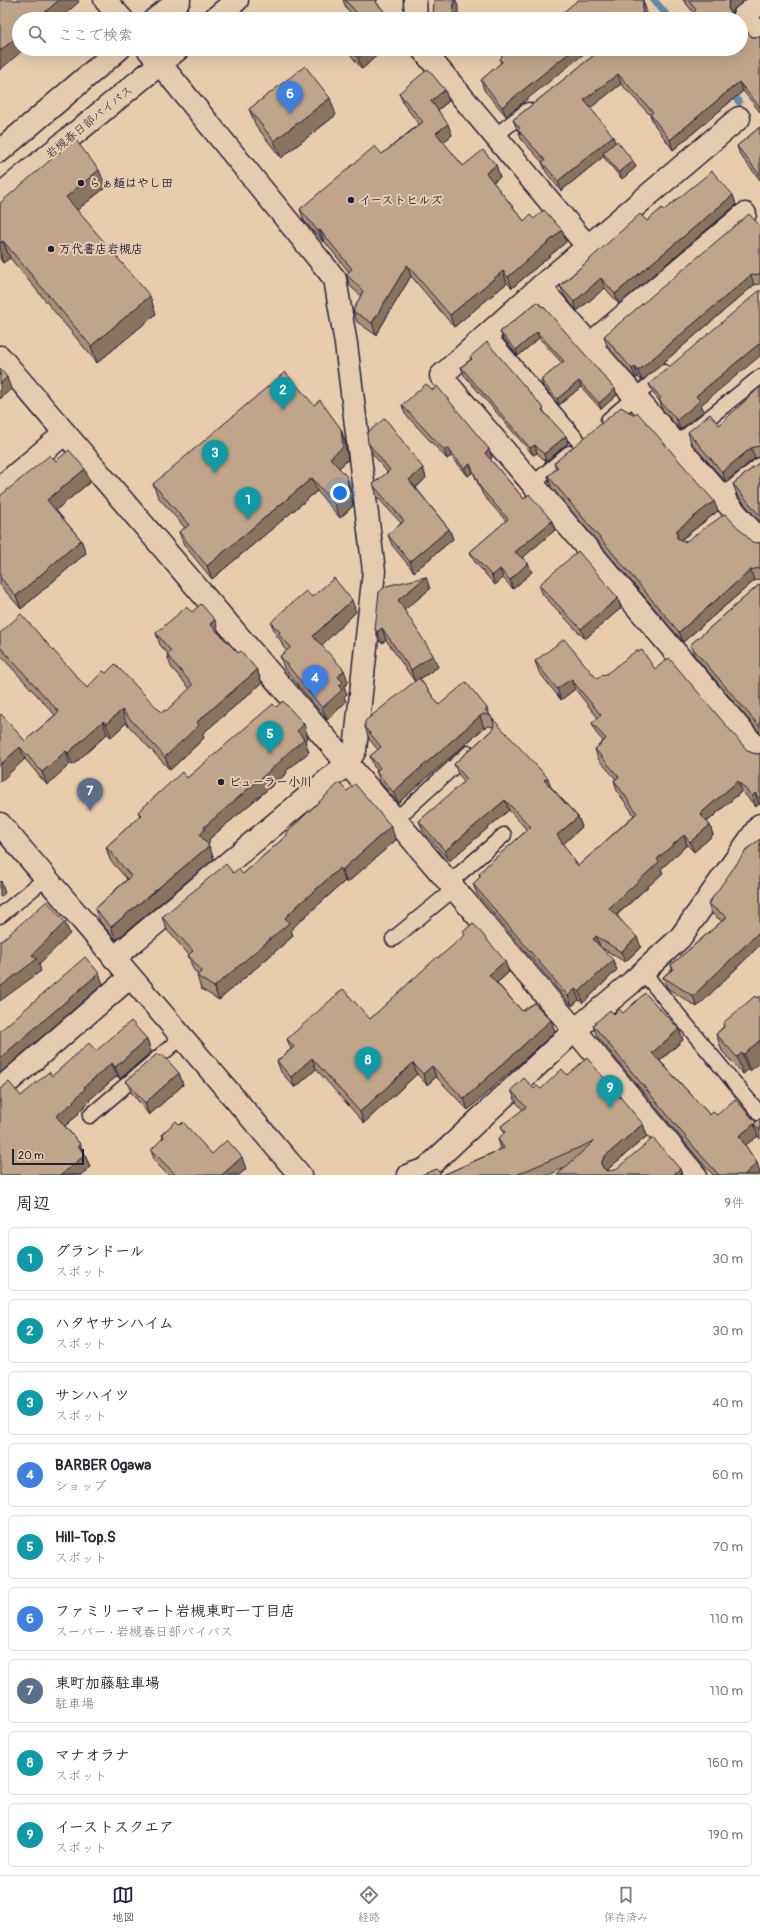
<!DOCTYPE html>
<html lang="ja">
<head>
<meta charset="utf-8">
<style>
  :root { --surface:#fff; --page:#f7f7f7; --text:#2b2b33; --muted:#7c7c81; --line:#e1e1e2; --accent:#22223b }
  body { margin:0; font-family:Pangolin,"Klee One",sans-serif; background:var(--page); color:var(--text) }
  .scale { position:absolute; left:12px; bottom:10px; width:72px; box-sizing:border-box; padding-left:4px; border:2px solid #22223b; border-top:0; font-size:11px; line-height:14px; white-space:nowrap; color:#22223b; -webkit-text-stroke:3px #e7cbae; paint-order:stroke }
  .you { position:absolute; left:340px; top:493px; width:14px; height:14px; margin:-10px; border:3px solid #fff; border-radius:50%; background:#1a73e8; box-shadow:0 0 0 6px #1a73e833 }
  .badge { display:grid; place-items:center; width:26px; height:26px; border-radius:50%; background:var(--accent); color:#fff; font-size:13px; font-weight:700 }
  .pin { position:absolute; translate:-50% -33px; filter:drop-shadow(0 1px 2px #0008) }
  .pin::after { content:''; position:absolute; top:21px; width:14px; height:12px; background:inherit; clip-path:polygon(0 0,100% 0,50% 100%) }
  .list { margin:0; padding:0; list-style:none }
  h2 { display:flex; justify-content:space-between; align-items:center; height:52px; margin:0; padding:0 16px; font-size:17px }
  h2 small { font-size:13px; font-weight:400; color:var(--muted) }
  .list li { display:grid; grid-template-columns:26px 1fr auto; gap:12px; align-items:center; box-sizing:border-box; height:64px; margin:0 8px 8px; padding:0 8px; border:1px solid var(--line); border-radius:6px }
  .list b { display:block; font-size:15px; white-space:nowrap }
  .list p { margin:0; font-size:13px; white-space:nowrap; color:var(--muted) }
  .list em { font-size:13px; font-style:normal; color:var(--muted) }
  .icon { flex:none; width:22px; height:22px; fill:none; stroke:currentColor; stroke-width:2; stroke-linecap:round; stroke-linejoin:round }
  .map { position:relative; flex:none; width:760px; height:1175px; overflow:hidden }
  .search { position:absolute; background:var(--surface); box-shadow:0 4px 16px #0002; left:12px; right:12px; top:12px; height:44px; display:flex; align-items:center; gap:10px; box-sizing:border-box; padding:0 14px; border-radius:22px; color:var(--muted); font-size:15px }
  .sheet { height:700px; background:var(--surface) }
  nav { display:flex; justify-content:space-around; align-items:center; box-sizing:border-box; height:56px; border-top:1px solid var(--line); background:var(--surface); font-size:11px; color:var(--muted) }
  nav a { display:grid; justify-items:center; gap:2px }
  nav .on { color:var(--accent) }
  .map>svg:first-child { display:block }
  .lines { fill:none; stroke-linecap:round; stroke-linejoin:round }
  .stream { stroke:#608aa5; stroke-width:7 }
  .lane-casing { stroke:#22223b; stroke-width:17 }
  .street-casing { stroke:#22223b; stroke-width:25 }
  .highway-casing { stroke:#22223b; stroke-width:25 }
  .lane { stroke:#e7cbae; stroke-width:14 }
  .street { stroke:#e7cbae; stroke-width:22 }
  .highway { stroke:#e7cbae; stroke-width:22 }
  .wall { fill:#a68e77; stroke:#22223b }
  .shaded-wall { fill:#877461; stroke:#22223b }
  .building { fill:#c1a58a; stroke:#22223b }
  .poi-dot { fill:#22223b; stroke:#e7cbae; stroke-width:1.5 }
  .labels { text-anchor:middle; stroke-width:4; stroke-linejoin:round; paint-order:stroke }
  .street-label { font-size:12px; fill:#22223b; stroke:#e7cbae }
  .poi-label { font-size:12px; font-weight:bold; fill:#22223b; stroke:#e7cbae; text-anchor:start }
</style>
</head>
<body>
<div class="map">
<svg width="760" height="1175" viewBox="0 0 760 1175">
  <rect width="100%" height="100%" fill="#e9ccac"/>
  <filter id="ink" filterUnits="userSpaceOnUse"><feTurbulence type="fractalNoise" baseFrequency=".025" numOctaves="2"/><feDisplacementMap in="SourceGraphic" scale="8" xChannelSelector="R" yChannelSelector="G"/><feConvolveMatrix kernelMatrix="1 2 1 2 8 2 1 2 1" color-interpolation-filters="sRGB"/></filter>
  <g filter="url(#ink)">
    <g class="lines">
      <g class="stream">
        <path d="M654,0L670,19"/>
        <path d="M729,90L739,102"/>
      </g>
      <g class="lane-casing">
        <g id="lane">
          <path d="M495,136L528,110"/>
          <path d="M488,334L580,443"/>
          <path d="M608,420L664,372"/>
          <path d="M676,444L760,377"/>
          <path d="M533,484L569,453"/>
          <path d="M722,496L760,465"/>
          <path d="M395,820L469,753"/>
          <path d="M449,883L504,835"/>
          <path d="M0,916L46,878"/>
          <path d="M393,939L454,889"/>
          <path d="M643,972L760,1114"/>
          <path d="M90,1116L182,1037"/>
        </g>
      </g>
      <g class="street-casing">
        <g id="street">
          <path d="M105,0L122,19"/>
          <path d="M415,0L416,19"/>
          <path d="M760,3L744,16L760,35"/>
          <path d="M422,49L588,247"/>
          <path d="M739,118L540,287L441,376L760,752"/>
          <path d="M540,287L760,541"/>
          <path d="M590,344L745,214"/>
          <path d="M0,357L575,1030L695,1175"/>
          <path d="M0,488L65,433"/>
          <path d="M0,824L300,1175"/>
          <path d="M114,958L347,764L355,750L374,571L346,344L335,279L148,49"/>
          <path d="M0,1089L130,977"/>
          <path d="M409,1175L426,1169L575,1030L631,983L680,938L760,825"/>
        </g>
      </g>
      <g class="highway-casing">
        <g id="highway">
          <path d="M155,19L179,0"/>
          <path d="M214,19L237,0"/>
          <path d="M0,151L119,49"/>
          <path d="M0,195L178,49"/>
        </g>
      </g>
      <use href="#lane" class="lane"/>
      <use href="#street" class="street"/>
      <use href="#highway" class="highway"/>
    </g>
    <g class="wall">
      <path d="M343,0H378L376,2L391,19H357L346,8Z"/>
      <path d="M683,0H745L732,11V16L694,13Z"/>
      <path d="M752,37H760V112L743,91L673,150L654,124L650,115L621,84L590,108L615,143L633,161L636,167L622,179L605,159L604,156L561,191L546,172L542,162L521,139L519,132L517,129L513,120L599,51Z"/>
      <path d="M346,49H384L362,69Z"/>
      <path d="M508,49L506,116L484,90L481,80L501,63L500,59L502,57Z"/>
      <path d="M399,93L449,101L438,110L452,135L443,142L463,166L496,165L500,177L493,182L524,221L534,219L562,230L566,242L512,288L507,283L454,327L411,276L376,335L357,322L353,311L361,296L350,286L346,274L349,272L324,241L323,242L304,221L300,209L382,154L419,124L404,105Z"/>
      <path d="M249,109L336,115L281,158L256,126Z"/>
      <path d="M760,127V180L740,155L737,146Z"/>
      <path d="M106,187L77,210L156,314L97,363L10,258L3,263L0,259V203Z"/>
      <path d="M733,195L736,205L619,304L605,288L577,311L564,295L560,286L647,221L664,210Z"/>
      <path d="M760,226V284L754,285L642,381L638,377L636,379L607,346L604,336Z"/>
      <path d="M537,302L615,389L617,395L601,409L581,387L559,405L543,386L541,380L562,363L539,338L518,356L503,338L500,332Z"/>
      <path d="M470,357L566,436L568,443L546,462L537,453L533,455L464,375L461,367L471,359Z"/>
      <path d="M649,384L701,405L704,411L680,430L662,409L660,402L653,393Z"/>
      <path d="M760,387V457L755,458L726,482L691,443L688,432L719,425Z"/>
      <path d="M314,405L341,429L345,442L348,460L339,468L351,490L353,506L340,518L317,491L212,579L184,545L179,532L185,528L158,497L153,484Z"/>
      <path d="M402,405L489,449L492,458L490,459L524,499L555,530L522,558L532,572L513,589L503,578L495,585L474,561L470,552L506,521L483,495L473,472L468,476L451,456L447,459L405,414Z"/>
      <path d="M368,443L423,468L426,478L416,488L449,529L453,539L414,572L392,545L388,535L401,523L377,497L374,486L387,472L372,453Z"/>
      <path d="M56,461L90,482L56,510L81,540L86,553L21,609L0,585V496Z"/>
      <path d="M760,462V522L737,495L733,484Z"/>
      <path d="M554,463L718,511L681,540L685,542L759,543L760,542V579L754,581L683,642L551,487L548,476L556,469Z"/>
      <path d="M760,584V733L694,655L690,645Z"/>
      <path d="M539,585L618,598L621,608L585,639L543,595Z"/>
      <path d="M430,589L404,610L438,667L420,679L439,705L490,715L491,716L494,723L578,817L582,827L563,844L578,866L634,815L617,791L614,780L616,779L598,759L595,749L603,741L596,733L592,723L598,718L575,689L561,700L539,672L535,661L597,679L605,675L655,669L747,750L752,753L758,754L760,753V805L759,804L756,807L742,791L707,822L713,835L694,852L687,845L661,869L663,873L617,915L641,947L625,962L602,948L617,970L583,1003L579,1000L572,1006L477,894L473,884L480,877L479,874L527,830L509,810L449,861L423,831L419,821L465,782L458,774L454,764L492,730L494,727L489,726L484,728L398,803L380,782L376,771L377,770L374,767L370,756L378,750L369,739L365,727L415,682L386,640L382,643L379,641L375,629Z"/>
      <path d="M312,597L356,612L321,645L348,682L344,687L347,694L344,697L346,702L327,720L284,668L280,656L287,651L283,647L281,641L276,635L271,623Z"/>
      <path d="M0,633L87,688L162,713L166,711L190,689L171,667L167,655L168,654L160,645L156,633H219L238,653L257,670L262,683L202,734L204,738L170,770L126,723L111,737L107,734L73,765L70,764L47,785L25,759L0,715L25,741L55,715L0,655Z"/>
      <path d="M276,707L308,737L305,741L309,752L286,771L287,773L209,839L210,842L208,844L214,859L116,940L100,922L95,909L127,879L110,860L106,847L140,816L138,812L187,778Z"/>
      <path d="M287,835L396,840L347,883L345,881L300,921L291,930L293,936L219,1000L201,989L197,976L198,975L193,969L188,955H189L167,930L162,917L233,873L243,874Z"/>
      <path d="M760,839V945L697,1007L667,988L663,977L672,969L671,965L722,921L712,914L708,904Z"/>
      <path d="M438,958L509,972L497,983L522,1011L555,1032L468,1110L436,1077L427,1085L417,1074L364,1123L316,1069L295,1088L281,1072L277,1061L291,1049L287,1039L370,1019Z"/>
      <path d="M755,996L750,1071L748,1070L743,1074L722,1051L716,1034Z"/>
      <path d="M623,1013L679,1029L683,1040L660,1061L710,1115H717L756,1122L760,1118V1139L758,1136L745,1145L757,1163L760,1172V1175H713L703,1164L597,1036L593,1025L614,1014Z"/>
      <path d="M147,1039L151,1052L120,1079L117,1076L89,1100L90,1101L78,1113V1115L65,1126L80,1144L90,1167L81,1175H0L21,1096L52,1076L96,1051Z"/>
      <path d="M160,1056L179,1073L183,1085L149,1115L131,1092L126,1081Z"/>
      <path d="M567,1075L643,1124L647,1136L608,1169V1171L680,1169L682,1175H557L564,1168L549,1175H443L501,1149L498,1139L504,1133L501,1126L523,1110L516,1102L511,1090L534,1089H541Z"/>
      <path d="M180,1125L212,1154L246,1169L239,1175H168L155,1162L151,1150L163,1138L162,1134Z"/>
    </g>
    <g class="shaded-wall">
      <path d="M59,0H78L79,2L59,19H37Z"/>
      <path d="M454,0H456L458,6V19H453Z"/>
      <path d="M643,0L646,9V19H642Z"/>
      <path d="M731,0H745L732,11V18L728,8L729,2Z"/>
      <path d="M19,35V49H24L0,70V51Z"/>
      <path d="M368,49H384L362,69L358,58Z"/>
      <path d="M574,49H590L506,116L502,107Z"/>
      <path d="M618,74L621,84L588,110L584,100Z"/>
      <path d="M739,82L743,91L673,150L670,140Z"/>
      <path d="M445,90L449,101L435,112L431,101Z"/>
      <path d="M330,98L336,115L281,158L274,141Z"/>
      <path d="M448,124L452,135L440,145L436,133Z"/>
      <path d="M613,136L616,146L603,153L604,156L561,191L558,181Z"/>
      <path d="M633,161L636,167L622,179L619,173Z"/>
      <path d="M496,165L500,177L490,184L486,173Z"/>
      <path d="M99,170L106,187L72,214L66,197Z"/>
      <path d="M733,195L736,205L619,304L615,294Z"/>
      <path d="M320,230L324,241L323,242L318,231Z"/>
      <path d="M562,230L566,242L512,288L508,277Z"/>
      <path d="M3,241L10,258L3,263L0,253V243Z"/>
      <path d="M407,265L411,276L376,335L372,323Z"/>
      <path d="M503,271L507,283L454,327L450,315Z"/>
      <path d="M751,275L754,285L642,381L638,371Z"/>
      <path d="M601,278L605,288L577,311L574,302Z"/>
      <path d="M150,296L156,314L97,363L91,346Z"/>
      <path d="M537,332L539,338L518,356L516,350Z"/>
      <path d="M760,343V356L701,405L704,411L680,430L677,420L696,396Z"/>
      <path d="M635,367L638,377L636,379L632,369Z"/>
      <path d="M7,377L11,389L0,399V384Z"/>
      <path d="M579,381L581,387L559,405L557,399Z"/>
      <path d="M615,389L617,395L601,409L599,403Z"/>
      <path d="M341,429L345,442L348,460L335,471L330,458Z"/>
      <path d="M566,436L568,443L546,462L544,454Z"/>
      <path d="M535,445L537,453L533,455L530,448Z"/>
      <path d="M447,447L451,456L447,459L444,450Z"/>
      <path d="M751,448L755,458L726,482L722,472Z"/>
      <path d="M489,449L492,458L488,461L485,453Z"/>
      <path d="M470,464L473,472L468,476L464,468Z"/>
      <path d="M423,468L426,478L413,490L409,480Z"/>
      <path d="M85,469L90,482L52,513L47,500Z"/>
      <path d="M347,477L351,490L353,506L340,518L335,505Z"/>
      <path d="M312,478L317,491L212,579L207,566Z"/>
      <path d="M714,501L718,511L680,540L677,538V530Z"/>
      <path d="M552,521L555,530L519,561L515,552Z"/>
      <path d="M449,529L453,539L414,572L410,562Z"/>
      <path d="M81,540L86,553L21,609L16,596Z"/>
      <path d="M528,563L532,572L513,589L510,580Z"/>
      <path d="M500,569L503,578L495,585L492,576Z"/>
      <path d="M751,570L754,581L683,642L679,632Z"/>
      <path d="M426,577L430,589L402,612L398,600Z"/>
      <path d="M618,598L621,608L585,639L581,629Z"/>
      <path d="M352,600L356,612L318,649L313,636Z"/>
      <path d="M215,620L219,633L215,637L210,624Z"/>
      <path d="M382,628L386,640L382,643L377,632Z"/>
      <path d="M433,655L438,667L415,682L411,670Z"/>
      <path d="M257,670L262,683L202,734L204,738L170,770L165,757L197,722Z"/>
      <path d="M344,670L348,682L344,687L347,694L344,697L346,702L327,720L322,708L339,686L338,677Z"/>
      <path d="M571,679L575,689L561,700L557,689Z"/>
      <path d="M487,708L490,716L485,710Z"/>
      <path d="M122,710L126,723L111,737L106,724Z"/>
      <path d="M480,716L484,728L398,803L393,792Z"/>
      <path d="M103,721L107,734L73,765L68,753Z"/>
      <path d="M304,724L308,737L305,741L309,752L286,771L287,773L209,839L210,842L205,848L200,835L204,827L281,759L297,731Z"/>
      <path d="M20,747L25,759L0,782V765Z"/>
      <path d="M66,751L70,764L47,785L42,772Z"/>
      <path d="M548,778L551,788L544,780Z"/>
      <path d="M738,781L742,791L704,824L700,814Z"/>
      <path d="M755,793L759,804L756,807L752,796Z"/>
      <path d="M505,800L509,810L449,861L445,851Z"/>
      <path d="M578,817L582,827L561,846L557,835Z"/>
      <path d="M710,825L713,835L694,852L690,842Z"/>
      <path d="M391,826L396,840L347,883L342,870Z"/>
      <path d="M684,835L687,845L661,869L663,873L613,918L609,908L657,859Z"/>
      <path d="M209,846L214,859L116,940L111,927Z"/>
      <path d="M340,868L345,881L300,921L291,930L293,936L219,1000L214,987L296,907Z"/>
      <path d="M1,881L5,893L0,897V882Z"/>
      <path d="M65,922L70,934L39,964L41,971L0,1001V987Z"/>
      <path d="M758,933L760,939V945L697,1007L693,996Z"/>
      <path d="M596,936L600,946L593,939Z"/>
      <path d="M637,937L641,947L625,962L621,952Z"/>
      <path d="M613,960L617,970L583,1003L579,992Z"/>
      <path d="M505,961L509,972L493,986L489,975Z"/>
      <path d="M99,973L103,984L0,1073V1058Z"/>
      <path d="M575,989L579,1000L572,1006L568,996Z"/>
      <path d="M551,1020L555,1032L468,1110L464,1099Z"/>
      <path d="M679,1029L683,1040L656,1064L652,1053Z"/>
      <path d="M147,1039L151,1052L120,1079L115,1067Z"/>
      <path d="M760,1040V1063L750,1071L744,1054Z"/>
      <path d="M742,1053L748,1070L743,1074L737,1057Z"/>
      <path d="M312,1058L316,1069L295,1088L291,1077Z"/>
      <path d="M112,1063L117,1076L89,1100L90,1101L78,1113V1115L61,1129L56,1116L73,1101L84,1087Z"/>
      <path d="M413,1063L417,1074L364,1123L360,1112Z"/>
      <path d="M432,1066L436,1077L427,1085L423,1074Z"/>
      <path d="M179,1073L183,1085L149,1115L145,1103Z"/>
      <path d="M643,1124L647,1136L608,1169L606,1175L601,1164L604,1157Z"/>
      <path d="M754,1124L758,1136L743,1147L739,1136Z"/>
      <path d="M80,1144L84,1155H85L90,1167L81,1175H61L78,1146Z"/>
      <path d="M242,1157L246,1169L239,1175H222Z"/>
      <path d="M757,1163L760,1172V1175H744Z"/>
      <path d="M680,1169L682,1175H673Z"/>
    </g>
    <g class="building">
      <path d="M0,0H59L37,19H19V35L0,51Z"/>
      <path d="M345,0H374L391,19H357L360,16Z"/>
      <path d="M434,0H454L453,19H433Z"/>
      <path d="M578,0H643L642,19H555Z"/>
      <path d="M688,0H731L729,2L728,8L731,14L735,19H687L696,10Z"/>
      <path d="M741,25L752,37H760V107L739,82L670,140L650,114L653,112L618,74L584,100L613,136L558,181L542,162L545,160L518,130L520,128L513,120L599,51L600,49H741Z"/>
      <path d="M351,49H368L358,58Z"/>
      <path d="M508,49H574L502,107L481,80L502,62L500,59L502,57L501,54Z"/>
      <path d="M305,66L330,98L274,141L249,109Z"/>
      <path d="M428,69L445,90L431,101L448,124L436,133L463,166L483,150L496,165L486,173L524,221L530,215L534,219L544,210L562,230L508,277L503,271L450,315L407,265L372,323L353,311L363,291L346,274L352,269L320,230L318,231L300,209L375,146L382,154L423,122L399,93Z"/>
      <path d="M760,127V175L737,146Z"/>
      <path d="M75,139L99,170L66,197L150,296L91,346L3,241L0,243V203Z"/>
      <path d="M617,141L633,161L619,173L603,153Z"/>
      <path d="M712,171L733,195L615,294L601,278L574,302L560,286L640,214L647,221L662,208L664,210Z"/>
      <path d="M749,214L760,226V274L751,275L638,371L635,367L632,369L604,336Z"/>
      <path d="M760,290V343L696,396L700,401L677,420L659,400L661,398L649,384Z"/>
      <path d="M537,302L542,307L543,306L615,389L599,403L579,381L557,399L541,380L564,361L537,332L516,350L500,332Z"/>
      <path d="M487,342L544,409L542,410L566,436L544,454L535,445L530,448L461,367L472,359L470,357Z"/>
      <path d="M0,369L7,377L0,384Z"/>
      <path d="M285,372L314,405L320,400L341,429L343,447L330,458L347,477L349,493L335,505L312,478L207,566L179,532L189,525L153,484Z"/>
      <path d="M426,384L433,390L437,386L489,449L485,453L524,499L529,494L552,521L515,552L528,563L510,580L500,569L492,576L470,552L508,519L480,487L470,464L464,468L447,447L444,450L402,405Z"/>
      <path d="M760,387V447L759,446L751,448L722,472L688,432L710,414L719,425Z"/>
      <path d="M621,407L634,415L637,412L714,501L677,530V538L685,542L725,514L752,542L759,543L760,542V569L759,568L751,570L679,632L548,476L558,467L554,463Z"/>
      <path d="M385,418L423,468L409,480L449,529L410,562L388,535L404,521L374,486L373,484L390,470L368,443L367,433Z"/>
      <path d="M69,450L85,469L47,500L81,540L16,596L0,577V496L50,455L56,461Z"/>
      <path d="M760,462V516L733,484Z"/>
      <path d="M578,551L618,598L581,629L539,585Z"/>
      <path d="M426,577L398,600L433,655L411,670L382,628L377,632L375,629L379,592L386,586Z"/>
      <path d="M334,578L352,600L313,636L344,670L338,677L343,682L339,686L342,690L322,708L280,656L291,647L279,635L280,632L271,623L277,616L306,591L312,597Z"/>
      <path d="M760,584V727L690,645Z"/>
      <path d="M201,604L215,620L210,624L238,653L241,651L257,670L197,722L199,725L165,757L122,710L106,724L103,721L68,753L66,751L42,772L20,747L0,765V715L1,714L25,741L59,712L0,647V633L21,614L87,688L103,671L106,673L115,664L162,713L164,710L166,711L193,685L167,655L171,651L156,633L186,607L192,612Z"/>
      <path d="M564,639L597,679L603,674L605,675L637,650L638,652L642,650L655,669L669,658L747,750L752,753L758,754L760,753V799L755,793L752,796L738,781L700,814L710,825L690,842L684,835L657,859L659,862L609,908L637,937L621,952L596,936L593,939L613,960L579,992L575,989L568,996L473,884L481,876L479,874L487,865L531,827L505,800L445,851L419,821L467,779L454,764L492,730L494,726L493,719L548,778L544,780L578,817L557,835L578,866L637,813L614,780L619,777L595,749L606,739L592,723L601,715L571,679L557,689L535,661Z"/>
      <path d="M419,678L439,705L466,682L487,708L485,710L491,716L484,714L480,716L393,792L376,771L380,768L370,756L381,747L365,727V721Z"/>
      <path d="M283,701L304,724L297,731L304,739L281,759L282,760L204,827L205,829L200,835L209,846L111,927L95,909L131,876L106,847L141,815L138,812L182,772L187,778L273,704L276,707Z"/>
      <path d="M339,783L347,791L355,784L391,826L342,870L340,868L296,907L285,918L289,923L214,987L197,976L202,971L188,955L193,951L162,917L226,864L233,873L238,869L243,874L287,835V832Z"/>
      <path d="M760,839V936L758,933L693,996L663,977L673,969L671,965L727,917L708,904L747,849Z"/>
      <path d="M47,901L65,922L32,955L37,959L0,987V942Z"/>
      <path d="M473,923L505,961L489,975L522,1011L534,1003L551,1020L464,1099L432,1066L423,1074L413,1063L360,1112L312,1058L291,1077L277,1061L294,1047L287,1039L343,989L370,1019L437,957L438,958L465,935L463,932Z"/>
      <path d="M85,957L99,973L0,1058V1031Z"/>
      <path d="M645,993L679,1029L652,1053L710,1115L713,1112L717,1115L735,1099L756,1122L754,1124L739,1136L757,1163L744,1175H719L699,1153L593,1025L610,1010L614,1014L619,1009L623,1013Z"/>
      <path d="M755,996L757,998L760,996V1040L744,1054L742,1053L737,1057L716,1034L724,1027L723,1023Z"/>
      <path d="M131,1021L147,1039L115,1067L112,1063L84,1087L85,1089L73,1101L74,1102L56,1116L80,1144L78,1146L85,1155L61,1175H0V1089L9,1082L21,1096L49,1072L52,1076L89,1043L96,1051Z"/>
      <path d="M158,1053L160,1056L162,1054L179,1073L145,1103L126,1081Z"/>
      <path d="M587,1058L643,1124L604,1157L601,1164L603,1168L607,1171L615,1170L653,1138L680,1169L673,1175H557L594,1141L516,1175H443L504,1148L498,1139L505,1132L501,1126L526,1107L511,1090L524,1078L534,1089L537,1086L541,1089L562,1069L567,1075Z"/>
      <path d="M760,1118V1131L754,1124Z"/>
      <path d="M176,1121L180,1125L183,1122L212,1154L227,1140L242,1157L222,1175H176L151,1150L164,1137L162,1134Z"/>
      <path d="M437,1169L441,1175H421Z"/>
    </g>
  </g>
  <g class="poi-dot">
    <circle cx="81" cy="183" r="4"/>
    <circle cx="351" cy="200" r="4"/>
    <circle cx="51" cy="249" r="4"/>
    <circle cx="221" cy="782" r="4"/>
  </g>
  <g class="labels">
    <g class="street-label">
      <text transform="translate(89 122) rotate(-39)" y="4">岩槻春日部バイパス</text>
    </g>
    <g class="poi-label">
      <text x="89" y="187">らぁ麺はやし田</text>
      <text x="359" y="204">イーストヒルズ</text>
      <text x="59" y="253">万代書店岩槻店</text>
      <text x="229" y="786">ビューラー小川</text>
    </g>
  </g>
</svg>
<div class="scale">20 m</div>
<div class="you"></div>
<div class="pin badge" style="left:248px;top:520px;background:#0f9aa8">1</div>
<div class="pin badge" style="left:283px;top:410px;background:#0f9aa8">2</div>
<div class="pin badge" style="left:215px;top:473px;background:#0f9aa8">3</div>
<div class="pin badge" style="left:315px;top:698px;background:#3f7fe0">4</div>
<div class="pin badge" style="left:270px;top:754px;background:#0f9aa8">5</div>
<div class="pin badge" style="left:290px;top:114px;background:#3f7fe0">6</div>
<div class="pin badge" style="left:90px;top:811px;background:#5c6f8a">7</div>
<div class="pin badge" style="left:368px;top:1080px;background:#0f9aa8">8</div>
<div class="pin badge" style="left:610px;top:1108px;background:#0f9aa8">9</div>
<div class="search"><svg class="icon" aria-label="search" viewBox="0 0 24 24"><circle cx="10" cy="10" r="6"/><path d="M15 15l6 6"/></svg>ここで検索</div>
</div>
<section class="sheet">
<h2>周辺<small>9件</small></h2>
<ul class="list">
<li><span class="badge" style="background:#0f9aa8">1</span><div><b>グランドール</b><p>スポット</p></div><em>30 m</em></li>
<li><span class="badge" style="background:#0f9aa8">2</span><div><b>ハタヤサンハイム</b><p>スポット</p></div><em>30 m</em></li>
<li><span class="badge" style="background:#0f9aa8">3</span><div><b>サンハイツ</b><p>スポット</p></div><em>40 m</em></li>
<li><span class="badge" style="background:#3f7fe0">4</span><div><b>BARBER Ogawa</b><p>ショップ</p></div><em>60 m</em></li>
<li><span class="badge" style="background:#0f9aa8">5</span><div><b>Hill-Top.S</b><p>スポット</p></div><em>70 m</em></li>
<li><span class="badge" style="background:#3f7fe0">6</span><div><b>ファミリーマート岩槻東町一丁目店</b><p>スーパー · 岩槻春日部バイパス</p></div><em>110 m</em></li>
<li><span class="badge" style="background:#5c6f8a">7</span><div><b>東町加藤駐車場</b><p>駐車場</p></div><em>110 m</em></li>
<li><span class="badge" style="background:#0f9aa8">8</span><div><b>マナオラナ</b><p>スポット</p></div><em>160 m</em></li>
<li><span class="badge" style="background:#0f9aa8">9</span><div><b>イーストスクエア</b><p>スポット</p></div><em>190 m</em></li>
</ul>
</section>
<nav>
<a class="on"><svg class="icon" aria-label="map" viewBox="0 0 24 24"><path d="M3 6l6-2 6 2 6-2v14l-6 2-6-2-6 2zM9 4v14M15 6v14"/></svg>地図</a>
<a><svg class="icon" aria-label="directions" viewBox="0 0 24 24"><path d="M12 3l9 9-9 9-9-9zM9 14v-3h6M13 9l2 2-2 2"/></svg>経路</a>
<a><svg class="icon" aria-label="saved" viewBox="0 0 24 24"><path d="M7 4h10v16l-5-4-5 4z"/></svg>保存済み</a>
</nav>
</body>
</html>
